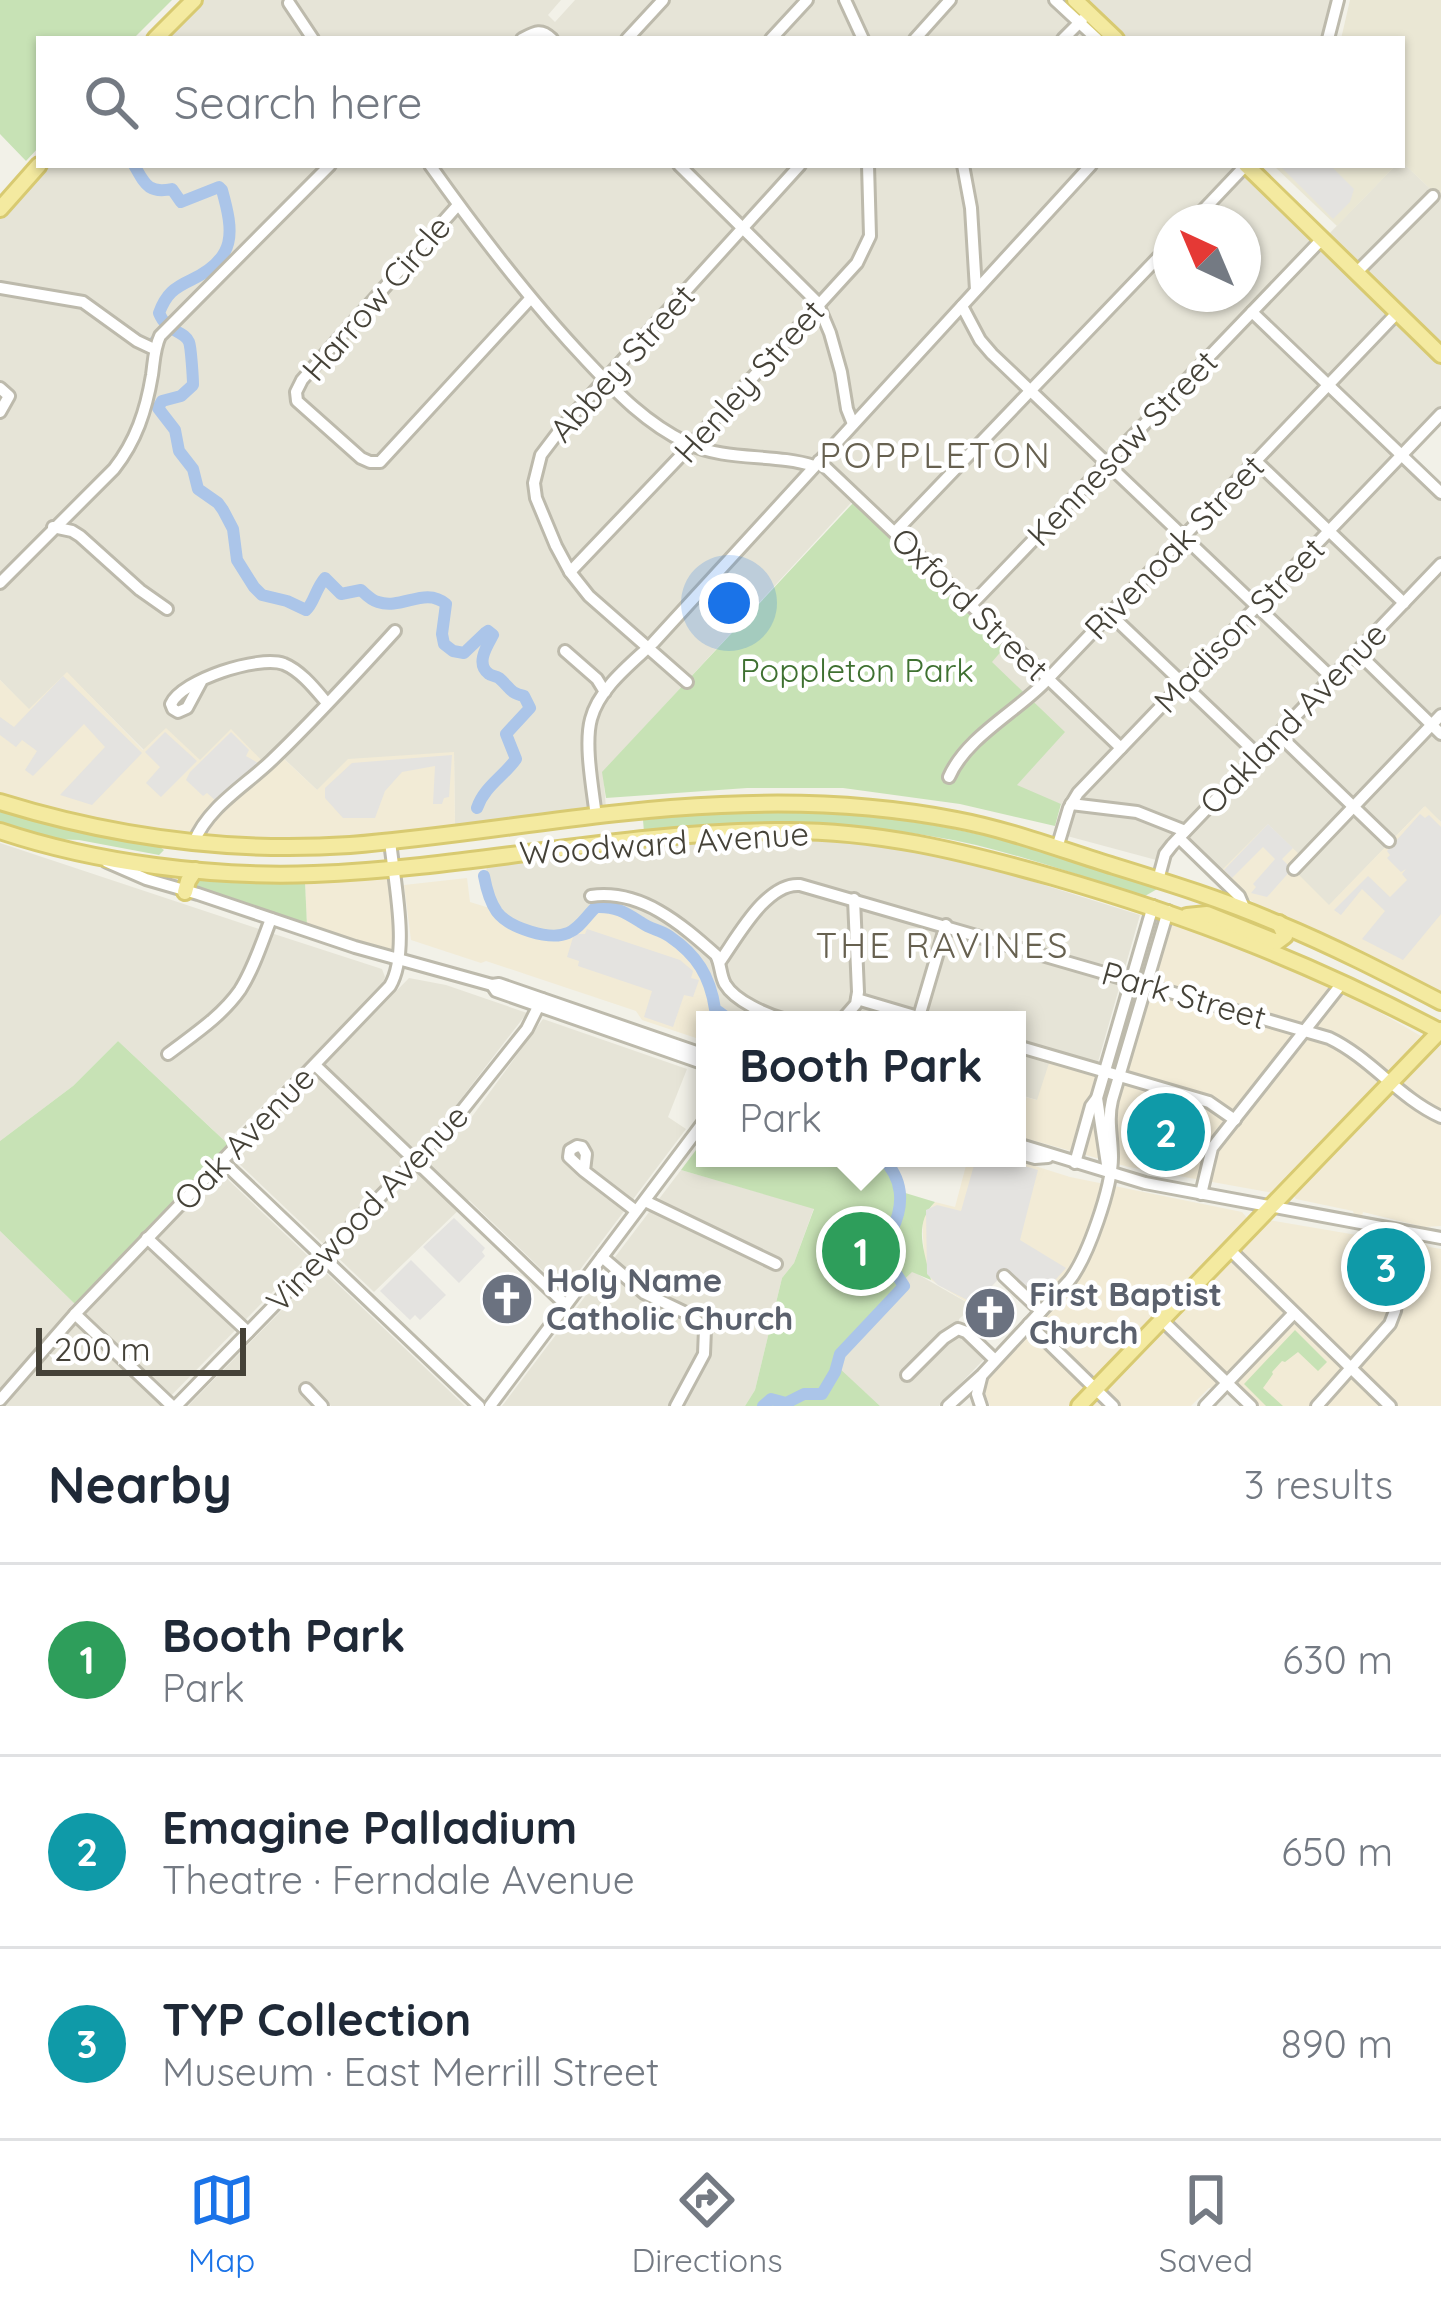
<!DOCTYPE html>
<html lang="en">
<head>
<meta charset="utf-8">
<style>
  :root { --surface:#fff; --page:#f2f2f3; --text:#1f2937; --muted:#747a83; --line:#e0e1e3; --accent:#1a73e8 }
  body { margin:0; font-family:Quicksand,sans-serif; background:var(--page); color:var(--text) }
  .compass { position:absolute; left:1153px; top:204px; width:108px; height:108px; border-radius:50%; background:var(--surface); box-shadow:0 3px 9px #0004; rotate:316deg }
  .scale { position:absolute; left:36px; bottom:30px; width:210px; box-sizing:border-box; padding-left:12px; border:6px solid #454238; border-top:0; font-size:33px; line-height:42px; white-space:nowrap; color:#454238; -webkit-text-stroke:9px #fff; paint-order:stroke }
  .you { position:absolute; left:729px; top:603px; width:42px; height:42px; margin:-30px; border:9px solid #fff; border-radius:50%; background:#1a73e8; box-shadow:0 0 0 18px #1a73e833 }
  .badge { display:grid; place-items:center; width:78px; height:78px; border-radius:50%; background:var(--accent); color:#fff; font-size:39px; font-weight:700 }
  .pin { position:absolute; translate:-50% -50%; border:6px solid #fff; box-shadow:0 3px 12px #0006 }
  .popup { position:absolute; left:696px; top:1011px; width:330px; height:156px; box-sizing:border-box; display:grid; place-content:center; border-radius:0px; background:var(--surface); filter:drop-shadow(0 3px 9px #0005); font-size:39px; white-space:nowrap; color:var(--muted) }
  .popup b { font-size:45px; color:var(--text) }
  .popup::after { content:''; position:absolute; left:50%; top:100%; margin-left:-24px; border:24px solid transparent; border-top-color:var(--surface) }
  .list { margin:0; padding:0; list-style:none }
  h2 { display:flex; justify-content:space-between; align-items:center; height:156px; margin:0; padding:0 48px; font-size:51px }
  h2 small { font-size:39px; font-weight:400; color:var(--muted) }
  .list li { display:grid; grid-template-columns:78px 1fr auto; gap:36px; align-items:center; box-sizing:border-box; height:192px; padding:0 48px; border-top:3px solid var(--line) }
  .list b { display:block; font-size:45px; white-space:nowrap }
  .list p { margin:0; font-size:39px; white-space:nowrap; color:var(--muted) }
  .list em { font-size:39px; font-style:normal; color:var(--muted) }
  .icon { flex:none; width:66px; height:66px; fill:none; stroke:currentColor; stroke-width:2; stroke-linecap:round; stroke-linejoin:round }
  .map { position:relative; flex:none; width:1441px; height:1406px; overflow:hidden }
  .search { position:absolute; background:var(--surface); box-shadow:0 3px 9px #0004; left:36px; right:36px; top:36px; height:132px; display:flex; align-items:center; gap:30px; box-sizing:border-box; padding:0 42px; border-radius:0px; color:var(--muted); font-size:45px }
  .sheet { height:732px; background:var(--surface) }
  nav { display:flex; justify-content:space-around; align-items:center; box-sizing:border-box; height:168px; border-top:3px solid var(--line); background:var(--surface); font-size:33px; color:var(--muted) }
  nav a { display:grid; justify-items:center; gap:6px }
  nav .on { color:var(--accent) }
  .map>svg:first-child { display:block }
  .residential { fill:#e6e4d7; fill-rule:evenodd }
  .commercial { fill:#f2ebd6 }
  .education { fill:#eae7d4 }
  .green { fill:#c7e2b5 }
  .parking { fill:#e4e3e0 }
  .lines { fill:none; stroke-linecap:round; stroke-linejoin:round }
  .stream { stroke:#abc5e9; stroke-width:3 }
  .river { stroke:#abc5e9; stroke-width:12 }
  .minor-casing { stroke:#bdbaac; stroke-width:16 }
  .major-casing { stroke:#d8ca71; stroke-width:20 }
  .minor { stroke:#fff; stroke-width:10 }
  .major { stroke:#f4eaa0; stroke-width:14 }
  .labels { text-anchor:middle; stroke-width:9; stroke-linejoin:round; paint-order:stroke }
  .street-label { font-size:33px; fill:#454238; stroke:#fff }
  .park-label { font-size:33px; fill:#3f7131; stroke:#fff }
  .worship-label { font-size:33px; font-weight:bold; fill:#5b616d; stroke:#fff; text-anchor:start }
  .neighbourhood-label { font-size:36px; letter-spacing:3px; fill:#676150; stroke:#fff }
</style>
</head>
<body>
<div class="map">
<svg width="1441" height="1406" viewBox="0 0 1441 1406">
  <rect width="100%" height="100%" fill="#f2f1e8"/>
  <g class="residential">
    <path d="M199,0H561L548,15L555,22L575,0H1051L1094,39H159Z"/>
    <path d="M1085,0H1332L1321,39H1126Z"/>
    <path d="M1402,162L1441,199V345L1328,235L1396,165H1402Z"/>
    <path d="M45,165H1237L1441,363V407L1395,455L1441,499V822L1424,807L1329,906L1295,872H1220L1187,840L1195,829L1185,824L1160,861L1056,833L1065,806L1016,786L1018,781L991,661L1012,638L860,493L603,772L606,808L455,826L454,753L317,790L276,751L264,762L199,761L144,750L67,673L29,710L0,680V216ZM1171,222H1243V294H1171Z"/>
    <path d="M730,839L857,842L948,855L1140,915L1098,1062L1092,1071L1037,1100L1017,1094V1020H730L717,1012L711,982L690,955L667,935L645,926L631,914H588L575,929L555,936L509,922L498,913L485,883L487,865Z"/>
    <path d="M0,843L262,930L240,977L248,981L271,933L382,969L385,977L382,986L226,1142L118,1041L73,1086L0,1141Z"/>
    <path d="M409,978L446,985L527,1013L457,1104L471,1118L543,1019L687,1069L668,1117L686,1129L564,1291L469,1200L374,1292L233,1158Z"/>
    <path d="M681,1170L814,1208L794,1263L782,1278L755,1390L745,1406H502Z"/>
    <path d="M220,1172L308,1256L161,1406H0V1231L77,1306L33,1354L72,1324Z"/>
    <path d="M322,1269L465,1406H331L317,1390L328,1406H188Z"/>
    <path d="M912,1271L973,1306L959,1319V1331L987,1356L939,1406H880L838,1368L854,1332L892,1306L891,1292Z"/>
  </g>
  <g class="commercial">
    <path d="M67,672L143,750L166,728L200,760L231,729L268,767L281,756L317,790L348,759L454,752L455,826L304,839L182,834L61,812L0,793V680L29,709Z"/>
    <path d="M1425,806L1441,822V993L1311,928L1261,907L1246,897L1220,872L1268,824L1301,856L1291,867L1329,905Z"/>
    <path d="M388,876L396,941L394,951L307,926L305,883Z"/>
    <path d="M467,878L470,902L496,910L506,920L537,932L555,936L567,934L596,907H612L631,914L645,926L667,935L691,955L711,982L717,1012L730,1020H705V1041L642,1020L636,1011L486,961L481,963L411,940L404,885Z"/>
    <path d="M1174,921L1321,979L1421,1036L1273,1193L1129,1167L1017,1136V1095L1037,1100L1050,1060L1122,1083L1167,928Z"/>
    <path d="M1441,1045V1226L1424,1227L1363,1212L1362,1216L1354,1214L1353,1211L1296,1199L1294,1196L1297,1191Z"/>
    <path d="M968,1158H1010L1070,1177L1242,1212L1248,1219L1068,1406H990L985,1393L988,1380L994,1369L1049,1312L1005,1272L973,1306L931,1280L924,1254L922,1218L935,1202L955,1207Z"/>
    <path d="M1268,1220L1386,1240L1393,1236L1421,1240L1429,1247L1441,1249V1406H1260L1227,1375L1216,1387L1209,1388L1191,1406H1090Z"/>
  </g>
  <g class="education">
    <path d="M1350,0H1441V199L1402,162V39H1341Z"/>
    <path d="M1273,165H1396L1337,226Z"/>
  </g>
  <g class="green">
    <path d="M0,0H172L133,39H39V147L26,161L0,134Z"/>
    <path d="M853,503L1004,648L992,662L1065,732L1017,785L1061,804L1055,826L960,804L843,788H747L606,798L602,772Z"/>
    <path d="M0,809L86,833L157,845L164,850L159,855L79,840L55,839L0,823Z"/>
    <path d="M735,811C818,811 901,816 982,835C1042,848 1101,870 1159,888L1145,896C1089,879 1034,859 976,845C867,820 755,819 644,832L643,820Z"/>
    <path d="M192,880L305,882L307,926L191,887Z"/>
    <path d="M118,1041L229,1145L77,1306L0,1231V1141L73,1086Z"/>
    <path d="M705,1138V1158H896L893,1164L897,1170L902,1192L935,1202C912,1225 925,1252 931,1280L912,1272L891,1292L893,1306L854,1332L838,1367L880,1406H745L755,1390L782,1278L794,1263L814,1209L681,1170Z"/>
    <path d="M1295,1330L1327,1362L1318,1371L1298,1352L1285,1362L1282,1361L1272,1372L1273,1374L1263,1388L1283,1406H1266L1244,1384Z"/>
  </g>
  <g class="parking">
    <path d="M1282,165H1330L1354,189L1350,202L1333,219L1282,168Z"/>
    <path d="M63,676L142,753L92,805L60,795L105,747L84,724L33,776L25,770L37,751L22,740L16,747L0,735V717L14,727Z"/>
    <path d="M165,732L197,761L161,797L146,783L160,767L145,752Z"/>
    <path d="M231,732L249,750L246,756L258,763L216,801L207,793L203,796L186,780L190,772Z"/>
    <path d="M452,755L449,797L444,798L442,804H433L435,766L402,772L385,791L375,818H343L325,798V788L352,763Z"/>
    <path d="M1420,814L1425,818L1429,815L1441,827V914L1403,960L1362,939L1385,911L1362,889L1341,915L1334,910L1368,876L1390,897L1407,880L1402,874L1406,869L1401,872L1387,858L1390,855L1387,851Z"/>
    <path d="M1268,824L1293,848L1282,859L1292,869L1267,897L1251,893L1256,887L1253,884L1275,859L1263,847L1232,878L1224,870Z"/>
    <path d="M587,929L680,960L693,971L691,978L699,980L693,997L684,995L673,1027L644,1017L652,991L578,966L579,961L567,957L574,934H585Z"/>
    <path d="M976,1158H997L1038,1170L1020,1240L1066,1268L1041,1296H1037L1006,1271L975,1304L938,1285L927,1274L926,1210L937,1205L961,1211Z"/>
    <path d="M454,1218L485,1248L482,1252L485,1256L459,1283L423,1247Z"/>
    <path d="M411,1260L446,1295L420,1320L415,1315L410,1320L380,1291Z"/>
  </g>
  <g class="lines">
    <g class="stream">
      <path d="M55,292L81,296"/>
      <path d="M89,300L145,339L150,340L156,335"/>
    </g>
    <g class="river">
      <path d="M134,165C145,184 148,194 172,189L181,202L219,187L222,190C234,233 237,258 191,280C174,288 166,294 159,313C167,333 184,330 189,342C191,347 193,378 193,385L181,396L162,401L158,408L175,430L179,451L193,469L198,489L218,503L223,510L233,529L237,560L254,587L262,595L287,601L306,610C313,605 316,588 325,578L341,594L361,590C364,593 373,601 378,602C402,610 425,586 446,604L442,634L444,644L453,651L464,653L485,633L488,631L493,635C487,646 475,664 489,674C491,676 496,676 499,678C510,687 509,693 524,696L530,708L506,734L516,759C504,776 484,787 477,808"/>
      <path d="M484,876C486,887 490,902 497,912C509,928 550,941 568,933C580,928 587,915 596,907C616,906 626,913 642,923C650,929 660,930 669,936C697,955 710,976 715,1009L730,1020"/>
      <path d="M763,1406L771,1399L786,1403L804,1394H822L835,1372L840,1354L904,1286L897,1275L879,1270L872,1263C876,1250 886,1242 892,1230C905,1204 903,1178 882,1158"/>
    </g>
    <g class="minor-casing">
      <g id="minor">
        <path d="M845,0L863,39"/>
        <path d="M1055,0L1097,39"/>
        <path d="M289,3L313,39"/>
        <path d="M522,39C535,32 541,28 552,39"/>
        <path d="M627,39L663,0"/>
        <path d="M771,39L807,0"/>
        <path d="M915,39L950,0"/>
        <path d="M1063,39L1082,20"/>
        <path d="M1328,39L1338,0"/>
        <path d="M430,165C479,234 529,300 587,361C617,393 647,424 687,443C727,462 773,453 814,466"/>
        <path d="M679,165L817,302L830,333L841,372L847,409L853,424"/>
        <path d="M963,165L971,208L976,290"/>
        <path d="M458,205L302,380L296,392L297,401L361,458L370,462H380L530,299"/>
        <path d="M1192,222L1246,165"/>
        <path d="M1356,273L1433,196"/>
        <path d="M0,288L83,302L137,341L154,349"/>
        <path d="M962,306L980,340L992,354L1332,678"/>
        <path d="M1252,312L1441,493"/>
        <path d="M0,388L9,396L0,412"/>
        <path d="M819,461L1121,748"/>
        <path d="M1256,461L1404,603"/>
        <path d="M53,527L72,531L80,536L140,590L167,609"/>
        <path d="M895,532L1171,244"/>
        <path d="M570,572L691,445L857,263L870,236L868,165"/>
        <path d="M0,583L114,469C136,441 146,411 152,375C154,361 154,349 160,336L330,165"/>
        <path d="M971,605L1322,239"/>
        <path d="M1110,614L1258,755"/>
        <path d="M565,651L597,679L605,692"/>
        <path d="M1357,652L1441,734"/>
        <path d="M202,680L187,708L178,712L173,709L171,704C182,680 258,655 284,664C301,671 315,689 327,703"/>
        <path d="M687,682L589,596L570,572L556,546L536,498L534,483L541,455L563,426L800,165"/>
        <path d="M1278,734L1389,841"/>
        <path d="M949,777C966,738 1014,713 1043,684L1397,313"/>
        <path d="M1071,804L1137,812L1185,831"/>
        <path d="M596,817C593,790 584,745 591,719C599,688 631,664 653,643L1091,165"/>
        <path d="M1179,838L1239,896L1245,910"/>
        <path d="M194,842C208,807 245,786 271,761C314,720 355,675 395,631"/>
        <path d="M1057,848L1069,808L1078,793L1441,414"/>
        <path d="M107,862L146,879L198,894L355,947L492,985L499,984L705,1055"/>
        <path d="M1294,869L1441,715"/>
        <path d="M1158,880L1165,854L1172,845L1441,564"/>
        <path d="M591,896C641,889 681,924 716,955C721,964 720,975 725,984C735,1001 767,1015 786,1020"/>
        <path d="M721,960C738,936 767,882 800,885L1329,1038C1371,1058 1399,1098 1441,1117"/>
        <path d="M492,985L496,991L705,1064"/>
        <path d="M857,999L928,1020"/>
        <path d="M842,1020L856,1004L858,992L854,899"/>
        <path d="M918,1020L946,925"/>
        <path d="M1017,1046L1209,1102L1235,1120"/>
        <path d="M168,1054C193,1035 222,1016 240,990C254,968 262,942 271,919"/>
        <path d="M315,1065L566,1305"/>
        <path d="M1097,1098L1108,1171"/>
        <path d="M1017,1144L1145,1183L1441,1238"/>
        <path d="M1017,1153L1035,1158L1048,1157"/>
        <path d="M222,1161L479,1406"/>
        <path d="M1075,1163L1091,1106L1097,1098L1153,906"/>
        <path d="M584,1171L569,1157L570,1150L577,1146L582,1147L586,1154L584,1171L636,1211"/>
        <path d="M1201,1194L1212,1148L1343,982"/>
        <path d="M645,1201L776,1264"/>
        <path d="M147,1238L248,1332"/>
        <path d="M1230,1250L1390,1406"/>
        <path d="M602,1257L644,1293L692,1316L705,1329L704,1354L676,1406"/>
        <path d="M1004,1276L1041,1311"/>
        <path d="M75,1314L172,1406"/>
        <path d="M1162,1320L1251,1406"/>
        <path d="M1029,1324L1113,1406"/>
        <path d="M907,1375L944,1338L958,1329L966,1332L994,1359"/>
        <path d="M981,1378L977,1394L981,1406"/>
        <path d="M306,1389L322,1406"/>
        <path d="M0,1400L75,1314L390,986C410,952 394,881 390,841"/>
        <path d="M176,1406L453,1122L527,1029L542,999"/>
        <path d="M490,1406L705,1120"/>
        <path d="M948,1406L982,1375L1069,1281C1088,1257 1112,1187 1112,1157C1112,1137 1107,1120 1112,1100L1168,911"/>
        <path d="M1205,1406L1294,1313"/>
        <path d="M1317,1406L1390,1324L1395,1311L1408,1233"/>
      </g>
    </g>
    <g class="major-casing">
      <g id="major">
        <path d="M1075,0L1116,39"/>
        <path d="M155,39L194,0"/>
        <path d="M1246,165L1441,355"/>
        <path d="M0,209L39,165"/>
        <path d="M0,802C113,837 232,853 350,845C474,835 597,810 721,805C800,801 879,805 957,820C1010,830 1062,850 1114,866C1169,883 1224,900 1277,923C1333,946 1387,974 1441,1002"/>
        <path d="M0,831C95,863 214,878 314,874C469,868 621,832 776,831C873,829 961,851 1053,877C1192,917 1313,964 1441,1032"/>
        <path d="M185,892L188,881L195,870"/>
        <path d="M1187,916L1207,914L1277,942L1285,936L1279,923"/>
        <path d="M1079,1406L1441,1030"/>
      </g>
    </g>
    <use href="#minor" class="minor"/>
    <use href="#major" class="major"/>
  </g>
  <defs>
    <g id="church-disc" transform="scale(2.7)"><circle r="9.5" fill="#6b7280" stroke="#fff"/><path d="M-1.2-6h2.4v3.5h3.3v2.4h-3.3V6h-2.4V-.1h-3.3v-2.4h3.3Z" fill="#fff"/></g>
  </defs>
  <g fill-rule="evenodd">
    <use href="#church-disc" x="507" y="1299"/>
    <use href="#church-disc" x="990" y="1313"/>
  </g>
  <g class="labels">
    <g class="street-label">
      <text transform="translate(376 298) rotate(-49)" y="12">Harrow Circle</text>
      <text transform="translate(622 363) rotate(-48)" y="12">Abbey Street</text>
      <text transform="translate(749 381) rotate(-48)" y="12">Henley Street</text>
      <text transform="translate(1122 448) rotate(-46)" y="12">Kennesaw Street</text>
      <text transform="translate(1174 547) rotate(-46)" y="12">Rivenoak Street</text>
      <text transform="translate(970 604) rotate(44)" y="12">Oxford Street</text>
      <text transform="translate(1239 625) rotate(-46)" y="12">Madison Street</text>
      <text transform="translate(1293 718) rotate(-46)" y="12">Oakland Avenue</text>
      <text transform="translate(664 843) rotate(-4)" y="12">Woodward Avenue</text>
      <text transform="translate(1184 995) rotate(16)" y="12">Park Street</text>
      <text transform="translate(244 1138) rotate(-46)" y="12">Oak Avenue</text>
      <text transform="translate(367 1208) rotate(-46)" y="12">Vinewood Avenue</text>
    </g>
    <g class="park-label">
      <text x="857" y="682">Poppleton Park</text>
    </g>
    <g class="worship-label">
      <text x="546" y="1292">Holy Name<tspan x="546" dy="38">Catholic Church</tspan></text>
      <text x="1029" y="1306">First Baptist<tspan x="1029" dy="38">Church</tspan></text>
    </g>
    <g class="neighbourhood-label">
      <text x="936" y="468">POPPLETON</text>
      <text x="943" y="958">THE RAVINES</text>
    </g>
  </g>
</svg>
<svg class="compass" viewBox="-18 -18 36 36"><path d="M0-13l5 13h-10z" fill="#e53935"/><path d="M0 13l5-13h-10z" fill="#747a83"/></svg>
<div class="scale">200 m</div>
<div class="you"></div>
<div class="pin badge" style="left:861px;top:1251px;background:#2e9e5b">1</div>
<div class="popup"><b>Booth Park</b>Park</div>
<div class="pin badge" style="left:1166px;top:1132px;background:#0f9aa8">2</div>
<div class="pin badge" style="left:1386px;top:1267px;background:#0f9aa8">3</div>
<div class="search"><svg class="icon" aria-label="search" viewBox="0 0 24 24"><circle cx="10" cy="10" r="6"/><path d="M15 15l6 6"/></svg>Search here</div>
</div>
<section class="sheet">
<h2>Nearby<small>3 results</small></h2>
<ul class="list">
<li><span class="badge" style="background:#2e9e5b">1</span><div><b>Booth Park</b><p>Park</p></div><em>630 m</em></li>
<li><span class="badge" style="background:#0f9aa8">2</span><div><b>Emagine Palladium</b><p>Theatre · Ferndale Avenue</p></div><em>650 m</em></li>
<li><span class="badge" style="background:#0f9aa8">3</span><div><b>TYP Collection</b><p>Museum · East Merrill Street</p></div><em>890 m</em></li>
</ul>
</section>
<nav>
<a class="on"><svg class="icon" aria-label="map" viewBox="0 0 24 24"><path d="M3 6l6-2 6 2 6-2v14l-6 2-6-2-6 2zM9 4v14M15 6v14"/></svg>Map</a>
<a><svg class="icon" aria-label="directions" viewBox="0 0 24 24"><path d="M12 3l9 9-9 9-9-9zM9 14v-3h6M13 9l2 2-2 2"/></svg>Directions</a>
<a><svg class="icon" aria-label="saved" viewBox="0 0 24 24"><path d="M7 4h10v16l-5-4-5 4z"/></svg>Saved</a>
</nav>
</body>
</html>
